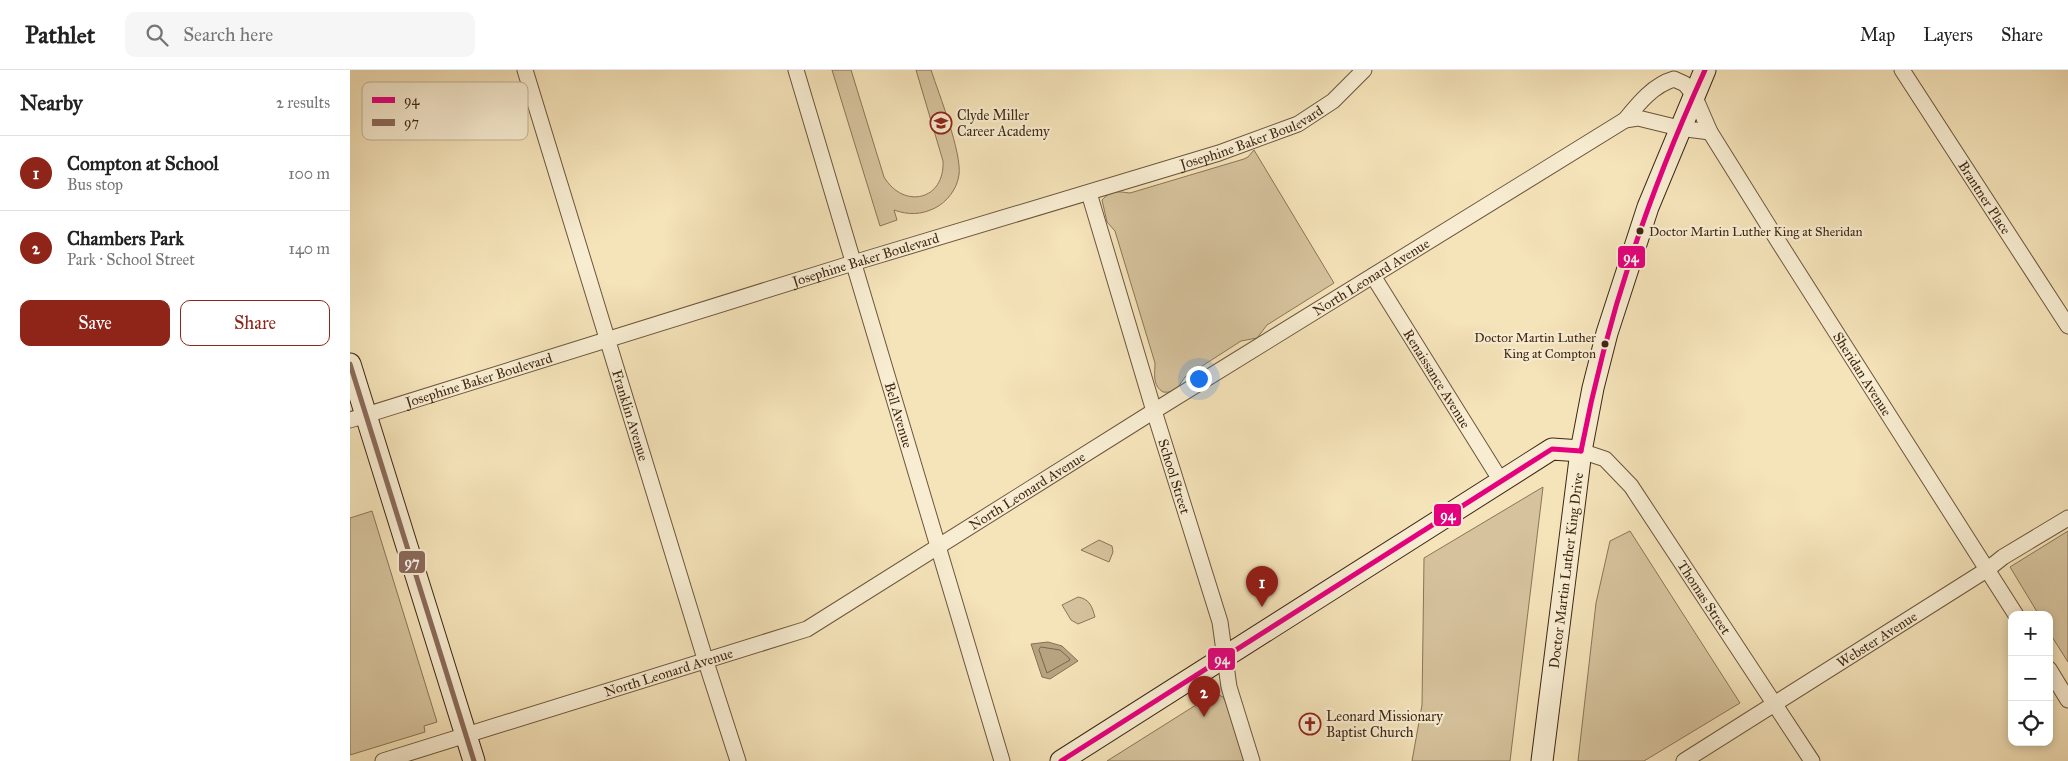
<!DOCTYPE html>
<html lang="en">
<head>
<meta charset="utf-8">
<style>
  :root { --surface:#fff; --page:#f6f6f6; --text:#222; --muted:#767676; --line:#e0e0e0; --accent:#8f2418 }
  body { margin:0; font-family:"IM FELL Great Primer",serif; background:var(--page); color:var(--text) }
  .controls { position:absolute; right:15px; bottom:15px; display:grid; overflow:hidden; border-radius:10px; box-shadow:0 2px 8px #0003 }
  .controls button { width:45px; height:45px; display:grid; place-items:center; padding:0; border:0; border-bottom:1px solid var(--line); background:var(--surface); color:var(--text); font:25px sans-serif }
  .you { position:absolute; left:848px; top:308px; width:18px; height:18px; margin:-12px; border:4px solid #fff; border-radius:50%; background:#1a73e8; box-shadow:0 0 0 8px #1a73e833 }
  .badge { display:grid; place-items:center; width:32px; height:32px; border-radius:50%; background:var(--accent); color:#fff; font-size:16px; font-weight:700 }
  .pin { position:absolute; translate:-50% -41px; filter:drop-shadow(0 1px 2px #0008) }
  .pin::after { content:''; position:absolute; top:26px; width:18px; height:15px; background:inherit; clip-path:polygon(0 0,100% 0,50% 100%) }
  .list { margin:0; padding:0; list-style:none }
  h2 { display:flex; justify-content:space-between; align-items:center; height:65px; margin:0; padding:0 20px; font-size:21px }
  h2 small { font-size:16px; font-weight:400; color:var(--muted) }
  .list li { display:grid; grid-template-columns:32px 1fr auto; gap:15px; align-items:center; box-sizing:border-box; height:75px; padding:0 20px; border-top:1px solid var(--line) }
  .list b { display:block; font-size:19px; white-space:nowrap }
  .list p { margin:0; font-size:16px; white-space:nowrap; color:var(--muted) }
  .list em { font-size:16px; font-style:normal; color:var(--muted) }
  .actions { display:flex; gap:10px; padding:15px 20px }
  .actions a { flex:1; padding:11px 0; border:1px solid var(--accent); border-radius:10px; text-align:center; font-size:18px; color:var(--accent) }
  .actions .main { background:var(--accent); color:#fff }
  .icon { flex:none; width:28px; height:28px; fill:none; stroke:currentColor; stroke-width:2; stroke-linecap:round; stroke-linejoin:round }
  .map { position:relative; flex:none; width:1718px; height:691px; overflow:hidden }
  header { display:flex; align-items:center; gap:30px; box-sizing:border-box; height:70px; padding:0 25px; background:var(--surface); border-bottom:1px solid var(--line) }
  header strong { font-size:24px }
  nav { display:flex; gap:28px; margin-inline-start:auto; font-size:18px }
  .search { width:350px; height:45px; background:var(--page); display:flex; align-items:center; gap:12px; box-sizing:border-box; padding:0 18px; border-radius:10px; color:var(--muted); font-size:19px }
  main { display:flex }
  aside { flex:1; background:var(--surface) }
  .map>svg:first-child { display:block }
  .green { fill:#d6c39d; stroke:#8a7558 }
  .water { fill:#b7a380; stroke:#877154 }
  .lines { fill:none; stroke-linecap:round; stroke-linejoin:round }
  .shore { stroke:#7b6549; stroke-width:1 }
  .street-casing { stroke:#6c563c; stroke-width:17 }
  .secondary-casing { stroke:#3f2712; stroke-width:23 }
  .street { stroke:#f8edd2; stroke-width:15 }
  .secondary { stroke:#f8edd2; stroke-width:21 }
  .bus-1-casing { stroke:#f8edd2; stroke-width:9 }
  .bus-2-casing { stroke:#f8edd2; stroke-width:9 }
  .bus-1 { stroke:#e5007d; stroke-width:5 }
  .bus-2 { stroke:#8b6b5b; stroke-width:5 }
  .bus-dot { fill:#3f2712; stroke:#f8edd2; stroke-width:2 }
  .labels { text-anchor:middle; stroke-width:4.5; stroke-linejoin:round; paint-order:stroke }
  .bus-label { font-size:13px; fill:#3f2712; stroke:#f8edd2; text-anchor:start }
  .poi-label { font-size:14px; fill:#3f2712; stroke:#f8edd2; text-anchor:start }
  .street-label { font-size:14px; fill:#3f2712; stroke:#f8edd2 }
  .key { fill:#f8edd2; stroke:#c0b298; stroke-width:1 }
  .key-label { font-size:14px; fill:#3f2712 }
  .line-badge { stroke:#f8edd2; stroke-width:2 }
  .badge-label { font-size:14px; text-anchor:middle; font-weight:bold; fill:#fff }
</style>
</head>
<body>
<header>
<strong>Pathlet</strong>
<div class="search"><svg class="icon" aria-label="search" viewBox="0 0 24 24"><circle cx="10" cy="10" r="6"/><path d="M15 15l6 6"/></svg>Search here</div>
<nav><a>Map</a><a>Layers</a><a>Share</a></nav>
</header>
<main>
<aside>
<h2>Nearby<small>2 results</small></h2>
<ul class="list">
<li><span class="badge">1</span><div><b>Compton at School</b><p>Bus stop</p></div><em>100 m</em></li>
<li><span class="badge">2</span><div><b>Chambers Park</b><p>Park · School Street</p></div><em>140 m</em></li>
</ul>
<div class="actions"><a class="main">Save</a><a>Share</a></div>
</aside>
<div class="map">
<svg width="1718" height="691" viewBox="0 0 1718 691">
  <rect width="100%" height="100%" fill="#f5e3b9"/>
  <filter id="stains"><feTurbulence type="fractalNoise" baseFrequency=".004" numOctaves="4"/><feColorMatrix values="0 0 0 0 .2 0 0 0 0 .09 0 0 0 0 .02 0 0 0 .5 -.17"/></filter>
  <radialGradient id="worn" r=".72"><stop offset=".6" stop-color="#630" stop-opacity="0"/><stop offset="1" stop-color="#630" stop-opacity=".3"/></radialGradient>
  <g class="green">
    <path d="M482,0H501L534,107C554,140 595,130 593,91L566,0H581C589,24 612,83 609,105C607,119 597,132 585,138C571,145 558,145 544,140L547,150L530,156Z"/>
    <path d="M904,80L984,213L917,255L907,268L891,271L835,307C829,315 826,324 813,322C802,315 805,304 805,293L765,161L757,152L752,130C762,119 769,122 780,123L894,89L898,87Z"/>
    <path d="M1193,417L1160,691H1062L1072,635L1074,488Z"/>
    <path d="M22,441L87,652L74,656L75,662L0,685V448Z"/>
    <path d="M1280,461L1390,633L1294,691H1228L1246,533L1260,471Z"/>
    <path d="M1718,461V592L1699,562V545H1689L1660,497Z"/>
    <path d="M749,470L762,476L763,482L759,492L731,480Z"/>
    <path d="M728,527C740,529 742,537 745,547L728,554L721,550L712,535Z"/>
    <path d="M865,623L873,627L876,633L894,691H757Z"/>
  </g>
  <path class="water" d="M698,572L712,576L728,591L700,609L692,607L681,574Z"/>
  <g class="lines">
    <path class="shore" d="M691,577L710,580L719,588L720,590L697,603L689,580Z"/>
    <g class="street-casing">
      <g id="street">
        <path id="s1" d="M175,0L356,592L388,691"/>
        <path id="s2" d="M446,0L652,691"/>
        <path id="s3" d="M1552,0L1718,256"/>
        <path d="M1275,50L1288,48L1329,58L1360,62"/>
        <path id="s4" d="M739,123L804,341L870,552L879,617L902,691"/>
        <path id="s5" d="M1023,206L1151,411"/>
        <path id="s6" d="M0,350L503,193L869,83L948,54L983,31L1014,0"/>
        <path id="s7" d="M1231,381L1255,389L1281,416L1462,691"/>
        <path d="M1699,599L1718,630"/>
        <path id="s8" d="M33,691L457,559L804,341L1275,50C1288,34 1303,15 1324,9L1335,14L1344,25L1360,62L1428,171L1666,545"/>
        <path id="s9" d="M1334,691L1638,499L1653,487L1718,448"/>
      </g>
    </g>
    <g class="secondary-casing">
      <g id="secondary">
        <path d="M0,294L124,691"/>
        <path d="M711,691L1202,379L1231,381"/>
        <path id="s10" d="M1192,691L1231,381L1243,318L1257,263L1298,137L1355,0"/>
      </g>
    </g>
    <use href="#street" class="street"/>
    <use href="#secondary" class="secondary"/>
    <g class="bus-1-casing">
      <g id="bus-1">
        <path d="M1231,381C1257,246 1298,125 1355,0"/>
        <path d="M711,691L1202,379L1231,381"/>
      </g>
    </g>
    <g class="bus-2-casing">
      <path id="bus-2" d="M0,294L124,691"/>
    </g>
    <use href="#bus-1" class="bus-1"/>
    <use href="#bus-2" class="bus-2"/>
  </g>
  <defs>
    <g id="school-ring" transform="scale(1.125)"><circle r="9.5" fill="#f8edd2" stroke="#8f2418" stroke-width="1.5"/><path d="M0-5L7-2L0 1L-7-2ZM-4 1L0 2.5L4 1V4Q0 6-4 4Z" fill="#8f2418"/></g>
    <g id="church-ring" transform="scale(1.125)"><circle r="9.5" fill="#f8edd2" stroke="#8f2418" stroke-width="1.5"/><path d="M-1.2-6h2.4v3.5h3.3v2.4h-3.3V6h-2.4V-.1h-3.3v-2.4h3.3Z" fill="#8f2418"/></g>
  </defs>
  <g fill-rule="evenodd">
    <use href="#school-ring" x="591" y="53"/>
    <use href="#church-ring" x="960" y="654"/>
  </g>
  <g class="bus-dot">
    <circle cx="1290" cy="161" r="4.5"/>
    <circle cx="1255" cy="274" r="4.5"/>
  </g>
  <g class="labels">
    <g class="bus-label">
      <text x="1299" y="166">Doctor Martin Luther King at Sheridan</text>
      <text x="1246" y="272" text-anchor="end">Doctor Martin Luther<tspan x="1246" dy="16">King at Compton</tspan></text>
    </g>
    <g class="poi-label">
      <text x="607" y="50">Clyde Miller<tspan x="607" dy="16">Career Academy</tspan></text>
      <text x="976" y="651">Leonard Missionary<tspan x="976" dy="16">Baptist Church</tspan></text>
    </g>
    <g class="street-label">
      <text dy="5" stroke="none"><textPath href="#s6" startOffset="945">Josephine Baker Boulevard</textPath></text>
      <text dy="5" stroke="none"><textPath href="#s3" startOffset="152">Brantner Place</textPath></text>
      <text dy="5" stroke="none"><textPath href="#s6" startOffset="540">Josephine Baker Boulevard</textPath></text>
      <text dy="5" stroke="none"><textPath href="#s8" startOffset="1109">North Leonard Avenue</textPath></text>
      <text dy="5" stroke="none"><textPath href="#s8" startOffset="1825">Sheridan Avenue</textPath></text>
      <text dy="5" stroke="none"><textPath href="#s5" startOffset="121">Renaissance Avenue</textPath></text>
      <text dy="5" stroke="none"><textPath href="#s6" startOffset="135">Josephine Baker Boulevard</textPath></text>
      <text dy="5" stroke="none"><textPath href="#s1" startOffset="361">Franklin Avenue</textPath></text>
      <text dy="5" stroke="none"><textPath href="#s2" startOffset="360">Bell Avenue</textPath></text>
      <text dy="5" stroke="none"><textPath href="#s4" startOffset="296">School Street</textPath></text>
      <text dy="5" stroke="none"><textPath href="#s8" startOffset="704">North Leonard Avenue</textPath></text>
      <text dy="5" stroke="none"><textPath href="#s10" startOffset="192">Doctor Martin Luther King Drive</textPath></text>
      <text dy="5" stroke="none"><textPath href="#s7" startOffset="196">Thomas Street</textPath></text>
      <text dy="5" stroke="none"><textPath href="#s9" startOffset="228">Webster Avenue</textPath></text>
      <text dy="5" stroke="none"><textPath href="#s8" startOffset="299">North Leonard Avenue</textPath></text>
    </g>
  </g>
  <rect x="12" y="12" width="166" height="58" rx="8" class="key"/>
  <rect x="22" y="27" width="23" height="6" fill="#e5007d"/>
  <rect x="22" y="49" width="23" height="7" fill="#8b6b5b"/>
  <g class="key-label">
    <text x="54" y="35">94</text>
    <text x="54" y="57">97</text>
  </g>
  <g class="line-badge">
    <rect x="1267" y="175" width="29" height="24" rx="5" fill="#e5007d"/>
    <rect x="1083" y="433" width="29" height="24" rx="5" fill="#e5007d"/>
    <rect x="48" y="480" width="28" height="24" rx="5" fill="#8b6b5b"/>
    <rect x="857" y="577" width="29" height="24" rx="5" fill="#e5007d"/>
  </g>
  <g class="badge-label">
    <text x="1281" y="192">94</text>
    <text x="1098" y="450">94</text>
    <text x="62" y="497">97</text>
    <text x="872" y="594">94</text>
  </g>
  <rect width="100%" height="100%" filter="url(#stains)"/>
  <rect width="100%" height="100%" fill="url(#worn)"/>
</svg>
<div class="controls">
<button>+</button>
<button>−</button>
<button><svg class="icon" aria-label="locate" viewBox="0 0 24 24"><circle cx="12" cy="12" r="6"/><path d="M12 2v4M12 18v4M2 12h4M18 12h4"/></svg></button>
</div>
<div class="you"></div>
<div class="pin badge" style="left:912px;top:537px">1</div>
<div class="pin badge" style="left:854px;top:647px">2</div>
</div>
</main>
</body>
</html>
